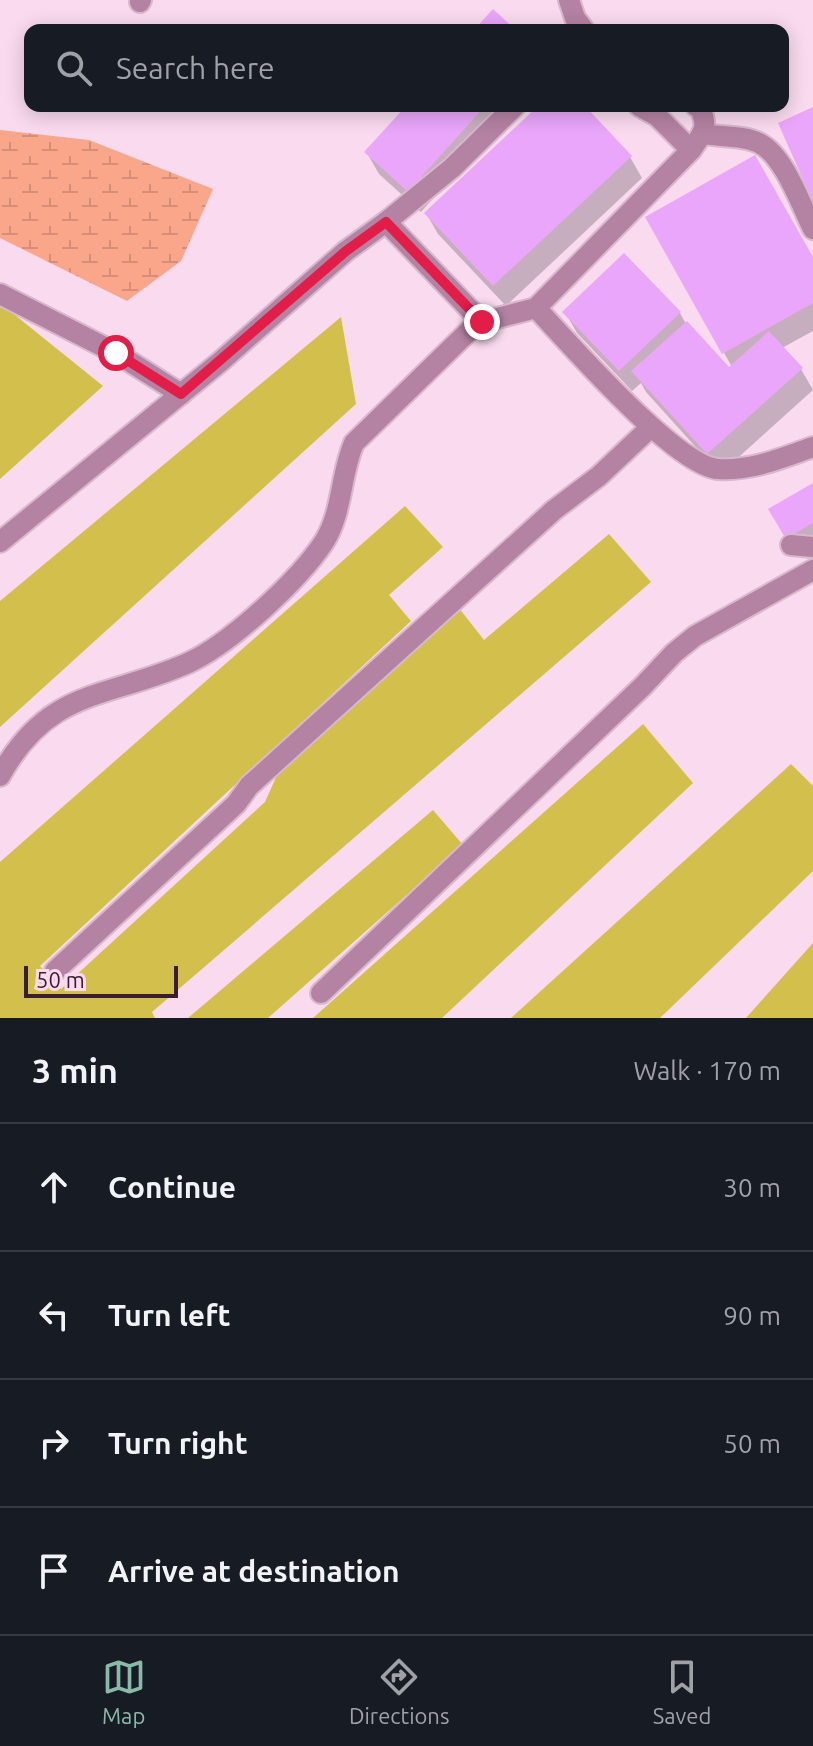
<!DOCTYPE html>
<html lang="en">
<head>
<meta charset="utf-8">
<style>
  :root { --surface:#171b24; --page:#20242c; --text:#f1f3f6; --muted:#9ea1a6; --line:#363941; --accent:#8ab9a8 }
  body { margin:0; font-family:Ubuntu,sans-serif; background:var(--page); color:var(--text) }
  .scale { position:absolute; left:24px; bottom:20px; width:154px; box-sizing:border-box; padding-left:8px; border:4px solid #3a1d31; border-top:0; font-size:22px; line-height:28px; white-space:nowrap; color:#3a1d31; -webkit-text-stroke:6px #f9daee; paint-order:stroke }
  .stop { position:absolute; width:24px; height:24px; margin:-18px; border:6px solid #e11d48; border-radius:50%; background:#fff }
  .stop.end { background:#e11d48; border-color:#fff; box-shadow:0 2px 8px #0008 }
  .list { margin:0; padding:0; list-style:none }
  h2 { display:flex; justify-content:space-between; align-items:center; height:104px; margin:0; padding:0 32px; font-size:34px }
  h2 small { font-size:26px; font-weight:400; color:var(--muted) }
  .list li { display:grid; grid-template-columns:52px 1fr auto; gap:24px; align-items:center; box-sizing:border-box; height:128px; padding:0 32px; border-top:2px solid var(--line) }
  .list b { display:block; font-size:30px; white-space:nowrap }
  .list em { font-size:26px; font-style:normal; color:var(--muted) }
  .icon { flex:none; width:44px; height:44px; fill:none; stroke:currentColor; stroke-width:2; stroke-linecap:round; stroke-linejoin:round }
  .map { position:relative; flex:none; width:813px; height:1018px; overflow:hidden }
  .search { position:absolute; background:var(--surface); box-shadow:0 4px 20px #0003; left:24px; right:24px; top:24px; height:88px; display:flex; align-items:center; gap:20px; box-sizing:border-box; padding:0 28px; border-radius:16px; color:var(--muted); font-size:30px }
  .sheet { height:616px; background:var(--surface) }
  nav { display:flex; justify-content:space-around; align-items:center; box-sizing:border-box; height:112px; border-top:2px solid var(--line); background:var(--surface); font-size:22px; color:var(--muted) }
  nav a { display:grid; justify-items:center; gap:4px }
  nav .on { color:var(--accent) }
  .map>svg:first-child { display:block }
  .wetland { fill:url(#wetland-marsh) }
  .water { fill:#d3bf4c }
  .shadow { fill:#0003 }
  .building { fill:#e9a6fa }
  .lines { fill:none; stroke-linecap:round; stroke-linejoin:round }
  .minor-casing { stroke:#d7b8cc; stroke-width:24 }
  .minor { stroke:#b482a3; stroke-width:20 }
  .route { stroke:#e11d48; stroke-width:10 }
</style>
</head>
<body>
<div class="map">
<svg width="813" height="1018" viewBox="0 0 813 1018">
  <defs>
    <pattern id="wetland-marsh" width="20" height="14" patternUnits="userSpaceOnUse" patternTransform="scale(2)"><rect width="20" height="14" fill="#f9a68b"/><path d="M1 5h8M5 5V1M11 12h8M15 12V8" fill="none" stroke="#d68e78"/></pattern>
  </defs>
  <rect width="100%" height="100%" fill="#f9daee"/>
  <path class="wetland" d="M0,130L89,140L213,189L181,261L127,301L0,238Z"/>
  <g class="water">
    <path d="M0,303L103,386L0,479Z"/>
    <path d="M341,317L356,404L0,727V601Z"/>
    <path d="M405,506L443,547L389,595L411,621L40,966L61,989L265,802L282,764L455,603L484,640L609,534L651,582L152,1012L155,1018H0V862Z"/>
    <path d="M643,724L693,783L442,1018H313Z"/>
    <path d="M791,764L813,786V871L660,1018H511Z"/>
    <path d="M433,810L463,845L268,1018H188Z"/>
    <path d="M813,943V1018H746Z"/>
  </g>
  <g class="shadow">
    <path d="M408,106H516L421,212L379,174L367,153Z"/>
    <path d="M541,106H582L630,157L642,178L506,306L438,234L426,213Z"/>
    <path d="M647,217L813,261V331L782,348L801,369L813,390L720,474L646,392L641,383L632,391L577,333L565,312L680,313L686,324L728,370L732,367Z"/>
    <path d="M813,485V544L797,553L771,510Z"/>
  </g>
  <g class="building">
    <path d="M493,9L516,30H474Z"/>
    <path d="M406,106H485L408,192L364,152Z"/>
    <path d="M538,106H585L632,156L493,286L424,213Z"/>
    <path d="M813,107V202L778,123Z"/>
    <path d="M755,155L813,257V303L722,354L645,217Z"/>
    <path d="M624,253L681,312L619,371L562,312Z"/>
    <path d="M687,321L729,367L769,331L803,368L707,454L631,371Z"/>
    <path d="M813,483V523L786,539L768,509Z"/>
  </g>
  <g class="lines">
    <g class="minor-casing">
      <g id="minor">
        <path d="M569,0L575,18L584,30"/>
        <path d="M140,2L141,0"/>
        <path d="M639,106L657,116L691,150"/>
        <path d="M702,134C719,137 744,135 759,143C784,155 801,205 813,229"/>
        <path d="M386,222L452,168L515,106"/>
        <path d="M0,294L116,353L181,394"/>
        <path d="M536,308L691,150C703,133 709,128 700,108L696,106"/>
        <path d="M0,542L220,362L346,251L386,222L482,322L536,308C569,343 676,466 718,469C752,471 782,458 813,447"/>
        <path d="M791,545L813,547"/>
        <path d="M0,776C49,687 107,699 188,663C230,644 298,581 324,542C343,512 340,475 354,443L470,330L482,322"/>
        <path d="M55,971L236,804L249,786L554,510L599,476L651,427"/>
        <path d="M321,993L643,686L674,653L695,636L813,570"/>
      </g>
    </g>
    <use href="#minor" class="minor"/>
  </g>
  <g class="lines">
    <path class="route" d="M116,353L181,394L346,251L386,222L482,322"/>
  </g>
</svg>
<div class="scale">50 m</div>
<div class="stop" style="left:116px;top:353px"></div>
<div class="stop end" style="left:482px;top:322px"></div>
<div class="search"><svg class="icon" aria-label="search" viewBox="0 0 24 24"><circle cx="10" cy="10" r="6"/><path d="M15 15l6 6"/></svg>Search here</div>
</div>
<section class="sheet">
<h2>3 min<small>Walk · 170 m</small></h2>
<ul class="list">
<li><svg class="icon" aria-label="ahead" viewBox="0 0 24 24"><path d="M12 20V5M6 11l6-6 6 6"/></svg><div><b>Continue</b></div><em>30 m</em></li>
<li><svg class="icon" aria-label="left" viewBox="0 0 24 24"><path d="M17 20v-9H6M10 6l-5 5 5 5"/></svg><div><b>Turn left</b></div><em>90 m</em></li>
<li><svg class="icon" aria-label="right" viewBox="0 0 24 24"><path d="M7 20v-9h11M14 6l5 5-5 5"/></svg><div><b>Turn right</b></div><em>50 m</em></li>
<li><svg class="icon" aria-label="arrive" viewBox="0 0 24 24"><path d="M6 21V4h12l-3 4 3 4H6"/></svg><div><b>Arrive at destination</b></div></li>
</ul>
</section>
<nav>
<a class="on"><svg class="icon" aria-label="map" viewBox="0 0 24 24"><path d="M3 6l6-2 6 2 6-2v14l-6 2-6-2-6 2zM9 4v14M15 6v14"/></svg>Map</a>
<a><svg class="icon" aria-label="directions" viewBox="0 0 24 24"><path d="M12 3l9 9-9 9-9-9zM9 14v-3h6M13 9l2 2-2 2"/></svg>Directions</a>
<a><svg class="icon" aria-label="saved" viewBox="0 0 24 24"><path d="M7 4h10v16l-5-4-5 4z"/></svg>Saved</a>
</nav>
</body>
</html>
